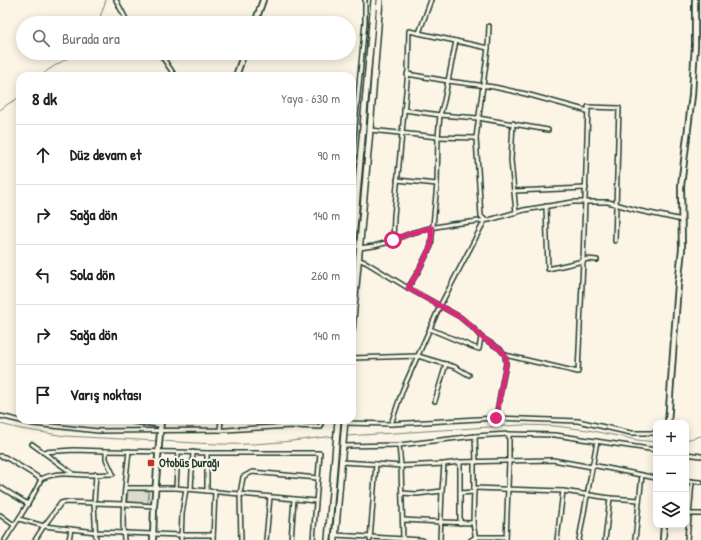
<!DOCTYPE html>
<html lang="tr">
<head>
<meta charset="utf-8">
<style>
  :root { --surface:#fff; --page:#f6f6f6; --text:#202124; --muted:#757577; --line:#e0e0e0 }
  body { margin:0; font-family:"Patrick Hand",sans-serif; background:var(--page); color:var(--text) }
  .controls { position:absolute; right:12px; bottom:12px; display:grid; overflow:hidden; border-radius:8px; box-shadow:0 2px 10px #0003 }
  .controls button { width:36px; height:36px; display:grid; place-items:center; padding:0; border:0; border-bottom:1px solid var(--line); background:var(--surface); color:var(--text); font:20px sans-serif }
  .stop { position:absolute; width:12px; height:12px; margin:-9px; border:3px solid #db2777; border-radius:50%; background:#fff }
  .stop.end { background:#db2777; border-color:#fff; box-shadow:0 1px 4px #0008 }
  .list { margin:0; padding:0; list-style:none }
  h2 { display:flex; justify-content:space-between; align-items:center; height:52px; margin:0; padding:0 16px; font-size:17px }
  h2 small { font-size:13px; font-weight:400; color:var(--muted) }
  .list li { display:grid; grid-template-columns:26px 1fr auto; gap:12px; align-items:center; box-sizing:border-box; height:60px; padding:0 16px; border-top:1px solid var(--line) }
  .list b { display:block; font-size:15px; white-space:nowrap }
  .list em { font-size:13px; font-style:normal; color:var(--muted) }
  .icon { flex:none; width:22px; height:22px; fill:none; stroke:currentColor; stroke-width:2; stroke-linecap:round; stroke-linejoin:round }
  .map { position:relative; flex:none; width:701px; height:540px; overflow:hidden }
  .search { position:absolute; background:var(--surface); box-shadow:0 2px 10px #0003; left:16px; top:16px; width:340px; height:44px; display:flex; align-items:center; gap:10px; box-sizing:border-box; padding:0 14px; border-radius:22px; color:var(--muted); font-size:15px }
  .panel { position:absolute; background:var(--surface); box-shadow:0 2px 10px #0003; left:16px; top:72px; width:340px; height:352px; border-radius:12px }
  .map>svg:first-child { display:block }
  .park { fill:#dcdacc; stroke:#7e8c80 }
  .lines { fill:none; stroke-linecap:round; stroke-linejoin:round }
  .stream { stroke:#758479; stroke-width:1 }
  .street-casing { stroke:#1f3d34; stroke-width:6 }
  .secondary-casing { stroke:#1f3d34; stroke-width:8 }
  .primary-casing { stroke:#1f3d34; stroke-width:8 }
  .street { stroke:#fcf5e5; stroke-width:3 }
  .secondary { stroke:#fcf5e5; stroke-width:4.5 }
  .primary { stroke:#fcf5e5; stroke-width:5 }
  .route { stroke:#db2777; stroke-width:5 }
  .poi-dot { fill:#c8321e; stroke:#fcf5e5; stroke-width:1.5 }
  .labels { text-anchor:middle; stroke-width:4; stroke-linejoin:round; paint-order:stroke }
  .poi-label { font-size:12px; font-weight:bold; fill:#1f3d34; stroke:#fcf5e5; text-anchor:start }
</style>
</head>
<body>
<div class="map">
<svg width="701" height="540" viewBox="0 0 701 540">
  <rect width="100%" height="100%" fill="#fcf5e5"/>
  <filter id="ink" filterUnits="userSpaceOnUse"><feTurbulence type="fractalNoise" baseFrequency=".025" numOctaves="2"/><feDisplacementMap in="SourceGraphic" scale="8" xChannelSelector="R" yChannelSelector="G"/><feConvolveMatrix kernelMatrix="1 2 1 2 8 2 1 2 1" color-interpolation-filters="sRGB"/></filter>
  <g filter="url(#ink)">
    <path class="park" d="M128,490L149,491L148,504L127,503Z"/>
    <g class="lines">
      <g class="stream">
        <path d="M98,23L106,0"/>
        <path d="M41,76L48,70L76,53"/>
        <path d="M0,110L8,104L20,97"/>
        <path d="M0,424L21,429L65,436L158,441"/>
        <path d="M346,436L522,425L555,426L588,430L637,440L656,442"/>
        <path d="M686,440L701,436"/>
        <path d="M161,441C196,443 232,446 268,443C290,442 313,438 335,436"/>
      </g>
      <g class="street-casing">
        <g id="street">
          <path d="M116,0L128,23"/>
          <path d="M419,33L431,0"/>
          <path d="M158,53L161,55L175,76"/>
          <path d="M407,74L448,81L494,87L526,94L588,111"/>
          <path d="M404,110L440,115L478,118L548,130"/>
          <path d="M513,123L511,160L516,213"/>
          <path d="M370,130L438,137L476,138"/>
          <path d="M352,158L365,22V0"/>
          <path d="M397,180L437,184"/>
          <path d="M514,191L586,188"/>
          <path d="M546,206L548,269L583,261L587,259L597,260"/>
          <path d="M393,240L394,216L408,71L409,31L488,48"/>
          <path d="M359,248L374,246L389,242L411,233L430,228L452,224L489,220L524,210L573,202H608L640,211L682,220"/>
          <path d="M358,259L367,263L408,288L460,317L473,328L481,337L500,349L505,355L506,364L502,384L496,418"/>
          <path d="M408,288L419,270L431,246L437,184L438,137L440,115L444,101L456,41"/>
          <path d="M430,329L473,347L479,349L481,337"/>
          <path d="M505,355L578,372L583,261L588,107L619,108L615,241"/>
          <path d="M352,358L418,356L455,367L469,375"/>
          <path d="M435,401L446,364"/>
          <path d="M0,416L34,424L98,431L226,430L291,426L321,427V420"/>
          <path d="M133,420V422L160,425"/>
          <path d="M345,423L391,424L496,418L578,421L631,433H656"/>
          <path d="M391,424L403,389L440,306L485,220L481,216L476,138L488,48L489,26"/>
          <path d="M220,430L221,420"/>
          <path d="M475,436L476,462"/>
          <path d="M32,444L72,473"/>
          <path d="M399,445L401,466L403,540"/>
          <path d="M343,446L399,445L475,436L509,434L555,435L656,450"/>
          <path d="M43,452L74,450L106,451L178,452L207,453H320L313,540"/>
          <path d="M686,454L701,456"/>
          <path d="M0,456L5,457L41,479C56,472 71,474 87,475C96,475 104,474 113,474L106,459V451"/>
          <path d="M341,462L376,464L401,466L444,464L460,462L553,460L592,467"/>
          <path d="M460,462V523"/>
          <path d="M474,462V488L473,523L476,540"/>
          <path d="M592,465L656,478"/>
          <path d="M96,474L94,503L96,540"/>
          <path d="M686,481L701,482"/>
          <path d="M0,487L28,504"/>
          <path d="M126,488H176L316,501"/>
          <path d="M176,488L178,452"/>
          <path d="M474,488L563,491L610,498L639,500"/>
          <path d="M191,489L193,452"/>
          <path d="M207,491V453"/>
          <path d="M402,493L417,494L442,491"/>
          <path d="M460,493L474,492"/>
          <path d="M689,514H701"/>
          <path d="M0,515L14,525"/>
          <path d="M19,519L44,526L96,532L181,535H213"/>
          <path d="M403,520L441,522L473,523"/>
          <path d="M335,535L422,540"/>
          <path d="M5,540C17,520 32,501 41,479"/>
          <path d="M35,540L44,526L61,503L65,502L124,504L154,506"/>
          <path d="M69,540L71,529"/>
          <path d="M124,540C121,513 126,479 129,451"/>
          <path d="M181,540L182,514L186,489"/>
          <path d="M213,540L215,491"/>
          <path d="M241,540L240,494L243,477L252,472L318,478"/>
          <path d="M266,540L270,497"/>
          <path d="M291,540L294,499"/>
          <path d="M370,540L376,464"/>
          <path d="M440,540L442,491L444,464"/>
          <path d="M471,540L476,537H506"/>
          <path d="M506,540L509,461V434"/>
          <path d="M557,540L563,491"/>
          <path d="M579,540L597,441"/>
          <path d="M605,540L610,498"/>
          <path d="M635,540L642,475"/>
          <path d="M687,540L692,481"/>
        </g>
      </g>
      <g class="secondary-casing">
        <g id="secondary">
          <path d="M255,23L263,0"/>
          <path d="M236,76L244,53"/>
          <path d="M668,423L678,285L682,249L681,186L692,95L695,45V0"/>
          <path d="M153,540L154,506L161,420"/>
          <path d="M663,540L664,525"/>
        </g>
      </g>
      <g class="primary-casing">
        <g id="primary">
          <path d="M352,253L374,0"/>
          <path d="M352,331L370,130L380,0"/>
          <path d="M328,540L338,420"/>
          <path d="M335,540L345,420"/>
        </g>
      </g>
      <use href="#street" class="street"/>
      <use href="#secondary" class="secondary"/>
      <use href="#primary" class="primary"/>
    </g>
  </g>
  <g class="lines" filter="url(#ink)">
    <path class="route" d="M393,240L411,233L432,228L431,246L419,270L408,288L460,317L473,328L481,337L500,349L505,355L506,364L502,384L496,418"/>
  </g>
  <rect class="poi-dot" x="147" y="459" width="8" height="8" rx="2"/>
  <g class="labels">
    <g class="poi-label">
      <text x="159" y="467">Otobüs Durağı</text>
    </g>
  </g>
</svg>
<div class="controls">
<button>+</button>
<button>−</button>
<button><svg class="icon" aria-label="layers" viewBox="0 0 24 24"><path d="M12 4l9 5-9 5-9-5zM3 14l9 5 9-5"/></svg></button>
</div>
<div class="stop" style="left:393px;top:240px"></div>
<div class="stop end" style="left:496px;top:418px"></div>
<div class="search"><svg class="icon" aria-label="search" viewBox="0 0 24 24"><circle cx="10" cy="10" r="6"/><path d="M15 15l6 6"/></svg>Burada ara</div>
<section class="panel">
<h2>8 dk<small>Yaya · 630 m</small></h2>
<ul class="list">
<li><svg class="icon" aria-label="ahead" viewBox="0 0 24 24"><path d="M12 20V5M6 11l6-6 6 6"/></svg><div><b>Düz devam et</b></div><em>90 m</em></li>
<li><svg class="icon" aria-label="right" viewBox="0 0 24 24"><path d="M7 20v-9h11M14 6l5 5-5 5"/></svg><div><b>Sağa dön</b></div><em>140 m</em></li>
<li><svg class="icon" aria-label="left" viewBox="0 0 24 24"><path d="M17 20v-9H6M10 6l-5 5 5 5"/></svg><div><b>Sola dön</b></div><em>260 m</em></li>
<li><svg class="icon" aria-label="right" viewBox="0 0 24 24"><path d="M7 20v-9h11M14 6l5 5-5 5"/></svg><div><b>Sağa dön</b></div><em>140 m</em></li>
<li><svg class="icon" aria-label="arrive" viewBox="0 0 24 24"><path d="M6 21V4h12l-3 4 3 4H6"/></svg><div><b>Varış noktası</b></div></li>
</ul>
</section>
</div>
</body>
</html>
